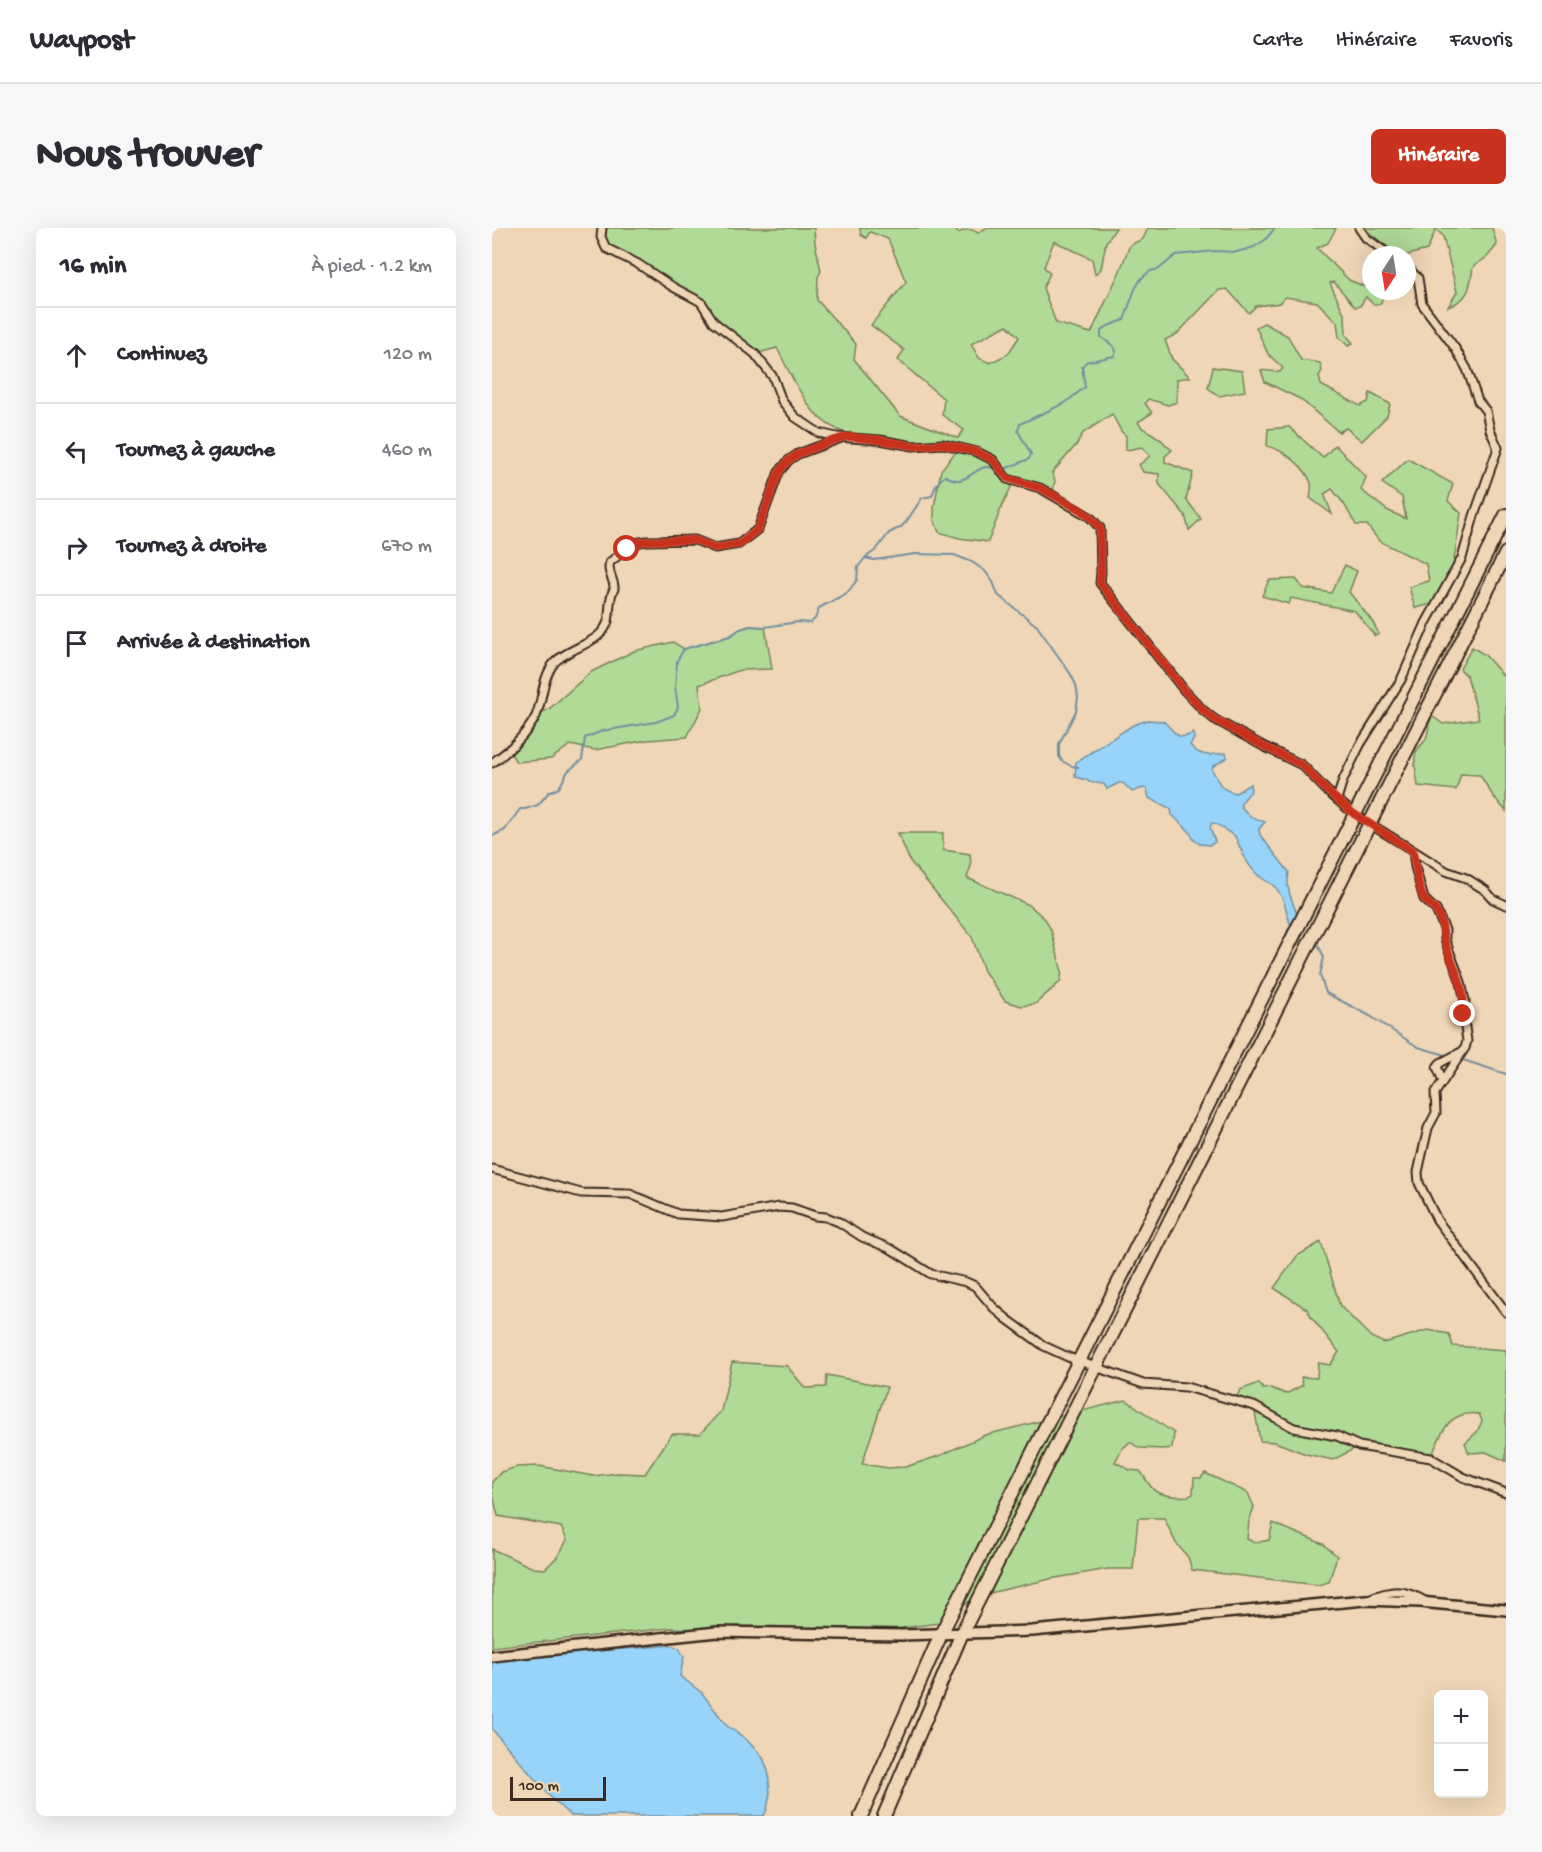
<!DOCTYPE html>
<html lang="fr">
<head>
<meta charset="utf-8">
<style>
  :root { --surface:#fff; --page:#f7f7f7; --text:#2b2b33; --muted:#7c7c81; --line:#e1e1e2; --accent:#c8321e }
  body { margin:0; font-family:"Gochi Hand",sans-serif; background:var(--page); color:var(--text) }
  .controls { position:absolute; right:18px; bottom:18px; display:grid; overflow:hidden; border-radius:9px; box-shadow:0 6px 24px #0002 }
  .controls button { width:54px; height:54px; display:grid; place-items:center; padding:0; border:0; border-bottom:2px solid var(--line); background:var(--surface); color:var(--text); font:30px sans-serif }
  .compass { position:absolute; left:870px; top:18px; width:54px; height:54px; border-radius:50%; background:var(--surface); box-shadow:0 6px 24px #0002; rotate:192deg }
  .scale { position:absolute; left:18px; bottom:15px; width:96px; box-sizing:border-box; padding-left:6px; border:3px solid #3b2a1e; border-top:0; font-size:16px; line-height:21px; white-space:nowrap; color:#3b2a1e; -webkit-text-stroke:4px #eed6b6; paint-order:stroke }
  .stop { position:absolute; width:18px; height:18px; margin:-14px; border:4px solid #c8321e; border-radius:50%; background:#fff }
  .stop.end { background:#c8321e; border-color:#fff; box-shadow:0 2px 6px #0008 }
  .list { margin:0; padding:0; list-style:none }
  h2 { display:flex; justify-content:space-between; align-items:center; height:78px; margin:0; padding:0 24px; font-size:26px }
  h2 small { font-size:20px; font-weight:400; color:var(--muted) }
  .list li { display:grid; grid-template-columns:39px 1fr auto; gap:18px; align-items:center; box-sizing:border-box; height:96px; padding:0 24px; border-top:2px solid var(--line) }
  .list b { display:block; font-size:22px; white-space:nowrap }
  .list em { font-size:20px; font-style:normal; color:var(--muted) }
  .icon { flex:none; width:33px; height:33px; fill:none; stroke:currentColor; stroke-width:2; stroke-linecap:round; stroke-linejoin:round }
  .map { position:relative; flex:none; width:1014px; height:1588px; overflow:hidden; border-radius:9px }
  header { display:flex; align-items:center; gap:36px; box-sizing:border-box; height:84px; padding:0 30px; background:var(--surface); border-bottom:2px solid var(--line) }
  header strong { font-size:28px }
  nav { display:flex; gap:33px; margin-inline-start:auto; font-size:21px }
  .intro { display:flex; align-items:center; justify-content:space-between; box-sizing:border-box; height:144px; padding:0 36px }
  h1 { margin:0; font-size:42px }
  .button { padding:15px 27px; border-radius:9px; background:var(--accent); color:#fff; font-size:21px; font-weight:700 }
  main { display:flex; gap:36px; padding:0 36px }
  aside { flex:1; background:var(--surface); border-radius:9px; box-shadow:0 6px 24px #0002 }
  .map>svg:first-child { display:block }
  .green { fill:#b1da97; stroke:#76825a; stroke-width:1.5; fill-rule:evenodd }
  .water { fill:#98d4f9; stroke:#7390a1; stroke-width:1.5 }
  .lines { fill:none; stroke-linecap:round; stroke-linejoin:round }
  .stream { stroke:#7390a1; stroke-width:2 }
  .street-casing { stroke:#3b2a1e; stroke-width:11 }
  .secondary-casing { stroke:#3b2a1e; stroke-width:14 }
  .highway-casing { stroke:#3b2a1e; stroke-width:16 }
  .street { stroke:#eed6b6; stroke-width:7 }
  .secondary { stroke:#eed6b6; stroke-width:9 }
  .highway { stroke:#eed6b6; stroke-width:12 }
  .route { stroke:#c8321e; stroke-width:8 }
</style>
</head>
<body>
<header>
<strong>Waypost</strong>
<nav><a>Carte</a><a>Itinéraire</a><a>Favoris</a></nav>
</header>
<div class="intro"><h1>Nous trouver</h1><a class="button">Itinéraire</a></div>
<main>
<aside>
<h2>16 min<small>À pied · 1.2 km</small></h2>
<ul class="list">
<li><svg class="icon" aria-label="ahead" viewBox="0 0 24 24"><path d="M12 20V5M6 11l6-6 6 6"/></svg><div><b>Continuez</b></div><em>120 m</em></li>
<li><svg class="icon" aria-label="left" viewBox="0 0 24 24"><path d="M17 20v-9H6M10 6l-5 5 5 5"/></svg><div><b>Tournez à gauche</b></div><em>460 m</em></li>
<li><svg class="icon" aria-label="right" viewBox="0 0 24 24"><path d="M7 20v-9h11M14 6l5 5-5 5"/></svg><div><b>Tournez à droite</b></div><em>670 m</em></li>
<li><svg class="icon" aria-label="arrive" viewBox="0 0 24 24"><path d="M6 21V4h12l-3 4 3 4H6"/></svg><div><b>Arrivée à destination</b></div></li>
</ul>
</aside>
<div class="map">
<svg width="1014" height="1588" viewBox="0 0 1014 1588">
  <rect width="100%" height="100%" fill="#eed6b6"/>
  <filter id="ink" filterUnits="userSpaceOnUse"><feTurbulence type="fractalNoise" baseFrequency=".0167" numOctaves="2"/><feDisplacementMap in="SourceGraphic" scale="12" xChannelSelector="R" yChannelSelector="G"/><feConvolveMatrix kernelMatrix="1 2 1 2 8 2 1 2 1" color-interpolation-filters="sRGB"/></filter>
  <g filter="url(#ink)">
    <g class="green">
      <path d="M110,0H322L323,15L329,43L326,49L325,72L364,116L362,131L408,188L466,210L472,202L450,187L452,171L406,132L412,122L379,97L414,54L396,11L378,4L374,10L369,7L368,0H462L466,5C475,1 478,0 486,5L494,0H624L614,14L609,41L603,46L600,31L562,13L552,39L558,45L551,60L564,95L599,105L627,45L638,17L651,11L656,0H844L836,15L825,20L857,52L879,61V63H894L888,76H881L874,69L868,78L863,79L842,54L838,55L853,88L854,107L861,115L856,118L847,109L845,94L825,74L793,69L788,75L764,78L757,85L735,61L727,62L685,106L673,112L680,131L698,149L685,151V174L676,177L656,171L653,175L660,185L646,194C650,203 658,203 665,209C671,212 674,218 680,222L673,228V234L701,245L694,271L709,291L697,302L693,287L667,256V246L651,244L647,237L658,228L650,219L634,222V208L629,203L620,186L591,205L585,216L560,245L563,253L560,267L522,253L510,278L496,314L467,310L447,304L442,292V279L449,242L467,220C425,218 351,219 322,184C307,166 296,141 285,120L263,126L222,94L209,74L114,20ZM515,97L527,109L516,126L498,135L487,130L479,116Z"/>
      <path d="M872,0H1000L1005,17L995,29L981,39C978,59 978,71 956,79L965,64L951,8L944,1L935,22L915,27L897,20Z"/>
      <path d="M772,95L796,108L809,132L828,135L830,143L827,148L829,157L868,178L876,174L878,165L898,176L895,188L870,213L854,200L847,204L808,171L773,154L769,142L788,144L791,140L776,126L764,99Z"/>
      <path d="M721,139L750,143L753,163L727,168L716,160Z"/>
      <path d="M797,199L831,230L843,217L874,249L869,262L895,282L914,291L910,269L890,255L916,231L961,256L956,273L969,285L961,339L954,348L958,358L946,365L945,375L923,380L917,359L937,353L934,336L887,313L875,297H864L852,276L840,261L832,266L840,286L818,270C819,265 820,260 819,255C813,238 792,222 775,218L776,201Z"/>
      <path d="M853,337L865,343L857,364L880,393L887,406L883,408L863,383L799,370L797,376L770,368L777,352L804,351L811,360L839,365Z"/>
      <path d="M258,398L273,399L280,441L248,442L207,457L210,480L195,509L155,512L103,522L78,517L59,531L24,534L17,522L44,487L57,481L99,444L142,423L181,414L192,421L238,408L248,401Z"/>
      <path d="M980,419L993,427L1014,451V583L1001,568L988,547L969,546L964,562L926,558C925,549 922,537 923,528C923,521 931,517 934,511C937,503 936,495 940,488L951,496L987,491L975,448L968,441Z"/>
      <path d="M406,605H451V622L478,626L479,638L475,650L537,677L553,691L559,702L570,744L568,754L543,776L530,778L513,773L492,743L480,709L418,633Z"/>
      <path d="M829,1014L848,1078L879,1109L892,1115L936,1102L957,1106L961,1118L1014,1122V1233L994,1224L977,1225L973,1215L985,1204L990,1193L987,1186C956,1182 949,1205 939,1230L867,1218L841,1232L814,1226L783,1214L768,1213L762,1178L743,1173L748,1162L767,1155L771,1161L779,1160L794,1166L811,1157L809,1149L825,1150L826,1135L838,1137L847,1124L820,1090L815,1081L782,1060L805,1028Z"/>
      <path d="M240,1134L295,1138L313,1160L334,1159L335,1147L395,1159L370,1236L396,1240L413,1239L447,1228L493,1207L634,1172L682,1205L680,1220L671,1221L647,1220L638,1214L630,1221L623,1234L638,1242L648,1243C653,1249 658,1259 663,1263C671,1268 694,1271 701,1266L702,1250H709L713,1245L756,1265L762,1279L757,1293L755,1311L763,1315L777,1312L781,1295L831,1316L845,1328L837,1354L826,1357L700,1342L696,1329L684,1315L672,1290H646L641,1341H616L558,1351L485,1368L447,1395L364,1406L178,1400L0,1419V1321L41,1340L53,1341L66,1328L75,1312L69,1299L6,1288L0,1263V1254L9,1244L25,1239L47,1238L101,1248L126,1245L153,1246L180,1206H208L229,1183Z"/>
    </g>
    <g class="water">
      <path d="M656,492L671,493C682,502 685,515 701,505L702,511L698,517C708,530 719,527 734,525L735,530L721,538L720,542C728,555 727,562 744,565L758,556L759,563L749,575V579L759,589L773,594L767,601L768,607L797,644C796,650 795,657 797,663C800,678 814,698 806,713L798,709L795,703L799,698C794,685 793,669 783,659C780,655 775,654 771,651C756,641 750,624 743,608C734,604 730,597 720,595L718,599L723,614L718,617L708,616L702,612L697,603L680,587L679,581L657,570L655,561L651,560L640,564L631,555H627L615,561L612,556L597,554L595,552L583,549L584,534L641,497Z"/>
      <path d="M178,1417L187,1420L192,1429L188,1448L210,1465L235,1498L254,1511L271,1530L276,1543L278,1565L275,1581L272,1588H79L60,1571L0,1501V1432C59,1425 119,1423 178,1417Z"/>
    </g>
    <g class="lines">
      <g class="stream">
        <path d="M510,242L537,231L539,226L526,203L528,196L573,175L593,159L590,139L594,134L622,128L624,123L621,118L609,109V103L616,98L632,92L643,61L649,51L658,43L667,41L684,27L722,23L745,24L762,19L773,12L783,0"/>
        <path d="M373,330L382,332L423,326L462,327L480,334L493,343L501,354L506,367L545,398L578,445L584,457L586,469L584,483L567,516V528L570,533L579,538L586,539"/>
        <path d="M0,608L13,602L28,581H33L46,577L57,564L67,560L76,543L90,532L93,510L110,503L164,494L182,487L186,479L183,459L185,433L192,421L238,408L248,401L258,398L273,399L306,394L318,395L323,391L327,380L355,365L365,352L366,339L373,330L384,322L397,305L409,299L414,294L430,270L440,268C443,259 445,253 453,248C458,250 463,253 468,252C482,249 490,232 505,242"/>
        <path d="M825,715L832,729L828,747L834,765L878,788L926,819L957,828"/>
        <path d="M968,831L1014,846"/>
      </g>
      <g class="street-casing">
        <g id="street">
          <path d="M110,0L109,9L114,20L146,36L181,59L209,74L222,94L263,126L281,149L290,173L303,189L327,205L345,209L388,212L421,218L451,216L485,224L501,232L515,251L548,260L598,289L608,300L609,344L608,355L692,462L711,482L722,491L771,518L810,537L835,563L862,586L954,643L974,650L993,662L1001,671L1014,677"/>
          <path d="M867,0L874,10L898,27"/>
          <path d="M0,535C16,524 35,506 44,488C51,471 50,450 62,435C76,419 110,416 116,393C118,386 117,377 119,370C119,368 121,363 122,361C123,352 114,344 118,334L142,315L155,313L203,312L223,320L247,316L266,301L287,244L297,232L306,226L349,210"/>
          <path d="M845,571L851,552L868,517L909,452L934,395L970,330L982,288L1006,220L998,202L994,183L986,173L975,141L963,120L930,76L926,50L915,39"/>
          <path d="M921,623L923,639L932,671L944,682L953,702V712L969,754L973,773L971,786L975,813L973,820L943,865L944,885L936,900L926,944L927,955L945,992L1014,1084"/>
          <path d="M951,853L945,839L948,835L969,824"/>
          <path d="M0,941L89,965L138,966L186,986L230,989L287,979L300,980L323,988L334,989L347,994L370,1009L399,1021L439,1046L474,1054L483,1058L502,1080L515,1091L552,1118L576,1129L651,1156L694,1159L762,1178L802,1200L845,1208L867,1218L939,1230L971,1249L1014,1265"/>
          <path d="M876,1371C899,1362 910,1360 933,1373"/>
        </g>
      </g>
      <g class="secondary-casing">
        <path id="secondary" d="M0,1428L225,1404L410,1407L540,1403L873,1372L928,1374L1014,1382"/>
      </g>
      <g class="highway-casing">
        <g id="highway">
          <path d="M369,1588L449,1406L1014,287"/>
          <path d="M392,1588L470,1405L1014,325"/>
        </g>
      </g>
      <use href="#street" class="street"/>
      <use href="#secondary" class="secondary"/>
      <use href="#highway" class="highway"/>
    </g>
  </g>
  <g class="lines" filter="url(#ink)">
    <path class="route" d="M135,321L142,315L155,313L203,312L223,320L248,316L266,301L287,244L297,232L306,226L343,212L353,209H360L388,212L421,218L451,216L485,224L501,232L515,250L548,260L587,281L598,289L608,300L609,344L608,355L692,462L711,482L722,491L771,518L810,537L835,563L862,586L921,623C923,638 925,655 931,669C934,675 941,677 944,683C951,692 950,703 953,714C960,739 975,759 971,786"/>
  </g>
</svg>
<div class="controls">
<button>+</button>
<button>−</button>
</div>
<svg class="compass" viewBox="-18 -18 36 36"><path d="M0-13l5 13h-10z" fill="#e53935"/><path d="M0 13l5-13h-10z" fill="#7c7c81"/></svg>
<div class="scale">100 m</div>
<div class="stop" style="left:135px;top:321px"></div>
<div class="stop end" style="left:971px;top:786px"></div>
</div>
</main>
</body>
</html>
